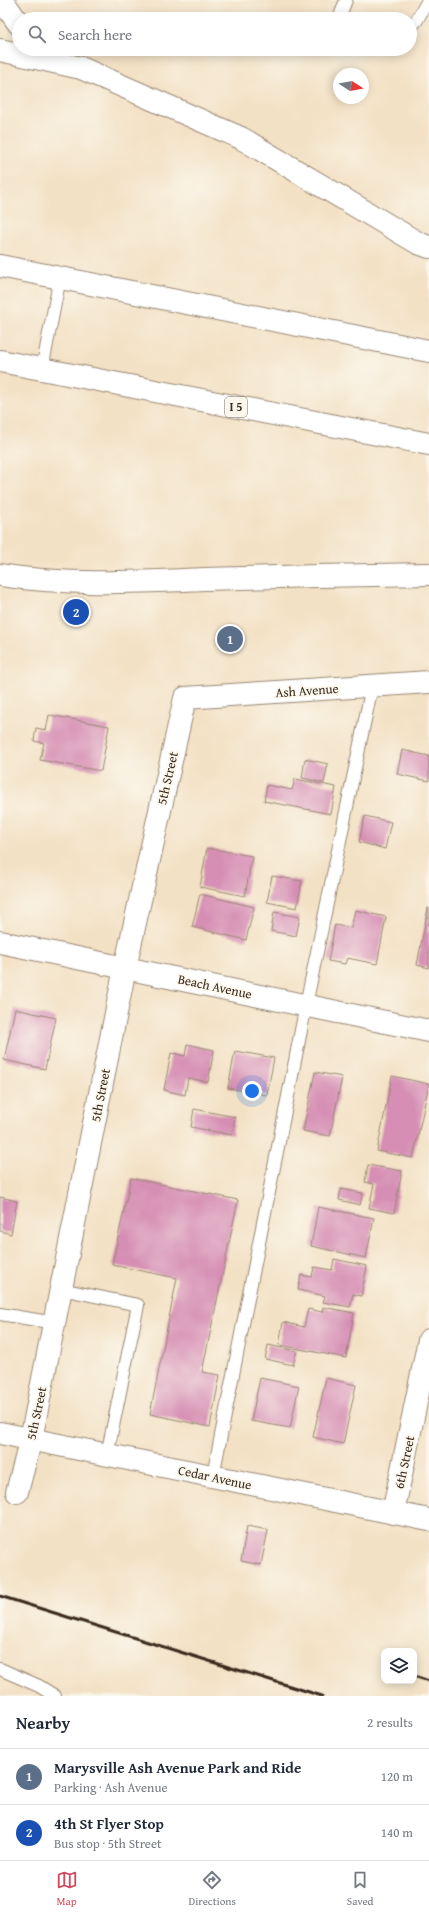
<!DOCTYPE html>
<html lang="en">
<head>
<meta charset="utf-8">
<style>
  :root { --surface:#fff; --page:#f6f6f7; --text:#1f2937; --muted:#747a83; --line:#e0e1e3; --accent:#d1495b }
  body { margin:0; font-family:"Gentium Book Plus",serif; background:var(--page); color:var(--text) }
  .controls { position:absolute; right:12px; bottom:12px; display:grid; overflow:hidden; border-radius:8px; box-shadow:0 2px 10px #0003 }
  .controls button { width:36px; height:36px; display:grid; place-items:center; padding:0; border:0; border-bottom:1px solid var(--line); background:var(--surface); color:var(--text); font:20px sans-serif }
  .compass { position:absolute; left:333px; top:68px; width:36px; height:36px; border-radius:50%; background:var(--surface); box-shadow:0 2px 10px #0003; rotate:101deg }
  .you { position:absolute; left:252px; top:1091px; width:14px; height:14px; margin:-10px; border:3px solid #fff; border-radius:50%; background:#1a73e8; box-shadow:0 0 0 6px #1a73e833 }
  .badge { display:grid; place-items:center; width:26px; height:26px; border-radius:50%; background:var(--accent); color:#fff; font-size:13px; font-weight:700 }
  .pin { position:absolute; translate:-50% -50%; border:2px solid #fff; box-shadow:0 1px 4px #0006 }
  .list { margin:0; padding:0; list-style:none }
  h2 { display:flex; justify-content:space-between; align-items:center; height:52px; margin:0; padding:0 16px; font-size:17px }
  h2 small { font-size:13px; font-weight:400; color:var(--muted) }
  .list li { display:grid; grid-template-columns:26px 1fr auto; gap:12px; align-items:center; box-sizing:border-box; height:56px; padding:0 16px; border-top:1px solid var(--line) }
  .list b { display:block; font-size:15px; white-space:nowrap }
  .list p { margin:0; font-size:13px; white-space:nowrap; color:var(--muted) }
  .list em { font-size:13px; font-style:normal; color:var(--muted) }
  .icon { flex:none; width:22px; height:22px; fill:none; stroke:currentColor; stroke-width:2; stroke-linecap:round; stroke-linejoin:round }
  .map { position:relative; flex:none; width:429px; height:1696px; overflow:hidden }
  .search { position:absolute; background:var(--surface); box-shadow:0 2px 10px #0003; left:12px; right:12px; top:12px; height:44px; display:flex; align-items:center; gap:10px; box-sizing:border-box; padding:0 14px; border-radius:22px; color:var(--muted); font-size:15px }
  .sheet { height:164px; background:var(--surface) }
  nav { display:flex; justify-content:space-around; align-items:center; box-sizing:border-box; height:56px; border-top:1px solid var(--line); background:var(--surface); font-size:11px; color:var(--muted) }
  nav a { display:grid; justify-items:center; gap:2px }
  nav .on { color:var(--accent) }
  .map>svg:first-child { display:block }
  .building { fill:#d68eb4 }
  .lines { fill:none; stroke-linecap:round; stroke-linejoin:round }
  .service-casing { stroke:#978672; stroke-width:14 }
  .minor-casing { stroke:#978672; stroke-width:24 }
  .tertiary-casing { stroke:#978672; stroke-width:24 }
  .motorway-casing { stroke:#978672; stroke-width:24 }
  .service { stroke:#fff; stroke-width:12 }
  .minor { stroke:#fff; stroke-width:22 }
  .tertiary { stroke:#fff; stroke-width:22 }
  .motorway { stroke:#fff; stroke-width:22 }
  .rail { stroke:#3b2a1e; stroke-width:3 }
  .labels { text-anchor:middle; stroke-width:3.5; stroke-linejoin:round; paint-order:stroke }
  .shield { fill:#fbf7ec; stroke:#75685c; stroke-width:1 }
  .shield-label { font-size:12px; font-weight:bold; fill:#3b2a1e }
  .street-label { font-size:13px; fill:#3b2a1e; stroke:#fbf7ec }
</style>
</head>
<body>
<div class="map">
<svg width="429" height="1696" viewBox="0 0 429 1696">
  <rect width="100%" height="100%" fill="#fbf7ec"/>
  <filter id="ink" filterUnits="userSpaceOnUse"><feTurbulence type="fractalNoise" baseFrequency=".025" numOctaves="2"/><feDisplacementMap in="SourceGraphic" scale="8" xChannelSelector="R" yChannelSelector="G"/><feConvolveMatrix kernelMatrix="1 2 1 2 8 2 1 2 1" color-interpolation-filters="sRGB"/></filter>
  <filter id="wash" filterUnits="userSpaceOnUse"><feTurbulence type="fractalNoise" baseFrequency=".012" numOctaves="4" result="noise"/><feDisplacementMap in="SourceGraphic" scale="16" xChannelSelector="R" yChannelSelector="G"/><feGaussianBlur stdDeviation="0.9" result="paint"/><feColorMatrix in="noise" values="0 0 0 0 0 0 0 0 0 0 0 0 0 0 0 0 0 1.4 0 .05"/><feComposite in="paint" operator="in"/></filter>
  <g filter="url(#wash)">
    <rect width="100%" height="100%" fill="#f3e1c5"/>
    <g id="blocks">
      <g class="building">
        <path d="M49,715L109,726L101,771L40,760L44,743L34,741L36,728L46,730Z"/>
        <path d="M402,750L429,756V781L397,774Z"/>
        <path d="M305,759L328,764L324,783L302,778Z"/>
        <path d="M295,779L336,787L331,814L264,801L267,785L292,790Z"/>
        <path d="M365,816L391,822L385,849L359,842Z"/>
        <path d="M207,848L252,856L245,896L200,887Z"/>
        <path d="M272,876L302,881L297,908L267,902Z"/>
        <path d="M200,894L254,907L246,940L192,927Z"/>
        <path d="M428,908H429V968L417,965Z"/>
        <path d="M355,910L386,917L377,964L347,958L345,964L328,961L335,925L351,928Z"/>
        <path d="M274,912L300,917L296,936L271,931Z"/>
        <path d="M15,1009L56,1018L45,1069L4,1060Z"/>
        <path d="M187,1044L214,1050L208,1082L188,1078L185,1095L164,1090L171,1053L185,1056Z"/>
        <path d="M235,1051L274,1058L267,1095L228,1088Z"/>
        <path d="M315,1072L342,1077L330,1136L303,1131Z"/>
        <path d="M392,1076L429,1084L413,1158L377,1151Z"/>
        <path d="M194,1109L235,1117L232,1135L191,1127Z"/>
        <path d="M368,1165L402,1171L394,1213L369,1208L374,1184L365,1182Z"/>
        <path d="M131,1178L238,1200L202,1372L220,1375L210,1427L150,1414L177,1278L112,1265Z"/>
        <path d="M341,1189L363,1193L360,1205L339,1200Z"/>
        <path d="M0,1197L17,1201L11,1234L0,1231Z"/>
        <path d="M318,1207L374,1218L366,1258L311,1246Z"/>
        <path d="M334,1259L367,1266L361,1296L353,1294L350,1307L323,1302L325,1296L298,1290L301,1275L312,1277L314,1267L332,1270Z"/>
        <path d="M323,1307L354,1313L346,1358L279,1345L283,1322L304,1327L308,1309L322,1312Z"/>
        <path d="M268,1345L297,1351L293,1365L265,1359Z"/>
        <path d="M260,1378L299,1386L290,1428L251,1421Z"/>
        <path d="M326,1378L356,1385L343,1444L313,1437Z"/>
        <path d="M247,1526L268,1530L261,1565L241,1561Z"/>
      </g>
    </g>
  </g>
  <g filter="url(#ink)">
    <use href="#blocks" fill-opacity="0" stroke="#978672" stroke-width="1"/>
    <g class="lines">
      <g class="service-casing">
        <g id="service">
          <path d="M339,19L346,0"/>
          <path d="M410,28L417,20L428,0"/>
          <path d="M42,369L60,278"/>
          <path d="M61,1289L138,1305L107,1455"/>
          <path d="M0,1314L55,1323"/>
          <path d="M213,1476L306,1005L372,686"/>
          <path d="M0,1669L39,1686L55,1696"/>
        </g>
      </g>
      <g class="minor-casing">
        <g id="minor">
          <path d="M17,1492L31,1439L125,968L185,698L429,682"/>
          <path d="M393,1513L429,1340"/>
        </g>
      </g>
      <g class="tertiary-casing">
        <g id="tertiary">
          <path d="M0,942L429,1031"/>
          <path d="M0,1433L429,1520"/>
        </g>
      </g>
      <g class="motorway-casing">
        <g id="motorway">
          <path d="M2,0L19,24"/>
          <path d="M0,50L81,68L241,138L418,243L429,247"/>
          <path d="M0,266L429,351"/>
          <path d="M0,361L429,444"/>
          <path d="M0,575C68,586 137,582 205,579C280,577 354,575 429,574"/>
        </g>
      </g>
      <use href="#service" class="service"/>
      <use href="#minor" class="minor"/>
      <use href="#tertiary" class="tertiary"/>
      <use href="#motorway" class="motorway"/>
      <g class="rail">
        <path d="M0,1596L322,1696"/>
        <path d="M414,1676L429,1681"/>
      </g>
    </g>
  </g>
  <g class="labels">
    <rect class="shield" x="225" y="397" width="22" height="20" rx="3"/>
    <g class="shield-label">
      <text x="236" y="411">I 5</text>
    </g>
    <g class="street-label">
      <text transform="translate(307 690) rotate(-4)" y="5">Ash Avenue</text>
      <text transform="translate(167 778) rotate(-77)" y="5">5th Street</text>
      <text transform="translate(215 986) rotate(12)" y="5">Beach Avenue</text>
      <text transform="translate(100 1095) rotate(-79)" y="5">5th Street</text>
      <text transform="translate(36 1413) rotate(-78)" y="5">5th Street</text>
      <text transform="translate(404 1462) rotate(-78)" y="5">6th Street</text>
      <text transform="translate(215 1477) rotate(12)" y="5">Cedar Avenue</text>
    </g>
  </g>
</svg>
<div class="controls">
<button><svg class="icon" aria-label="layers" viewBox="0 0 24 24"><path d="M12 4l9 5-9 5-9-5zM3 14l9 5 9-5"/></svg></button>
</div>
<svg class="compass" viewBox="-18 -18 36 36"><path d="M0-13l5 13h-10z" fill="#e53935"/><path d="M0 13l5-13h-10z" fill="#747a83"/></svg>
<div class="you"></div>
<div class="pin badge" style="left:230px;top:639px;background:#5c6f8a">1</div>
<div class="pin badge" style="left:76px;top:612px;background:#1a4fb4">2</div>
<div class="search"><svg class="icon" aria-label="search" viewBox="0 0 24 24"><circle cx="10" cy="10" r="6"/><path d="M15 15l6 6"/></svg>Search here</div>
</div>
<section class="sheet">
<h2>Nearby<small>2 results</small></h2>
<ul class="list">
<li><span class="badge" style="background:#5c6f8a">1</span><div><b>Marysville Ash Avenue Park and Ride</b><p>Parking · Ash Avenue</p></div><em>120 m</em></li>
<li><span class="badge" style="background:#1a4fb4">2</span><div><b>4th St Flyer Stop</b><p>Bus stop · 5th Street</p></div><em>140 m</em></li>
</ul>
</section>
<nav>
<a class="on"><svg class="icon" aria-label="map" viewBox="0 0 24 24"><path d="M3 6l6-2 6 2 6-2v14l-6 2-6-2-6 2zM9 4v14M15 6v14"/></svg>Map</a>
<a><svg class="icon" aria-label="directions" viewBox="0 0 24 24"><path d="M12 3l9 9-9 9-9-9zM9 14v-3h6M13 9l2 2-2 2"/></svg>Directions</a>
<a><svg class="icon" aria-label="saved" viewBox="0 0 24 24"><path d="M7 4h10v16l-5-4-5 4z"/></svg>Saved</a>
</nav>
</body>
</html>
